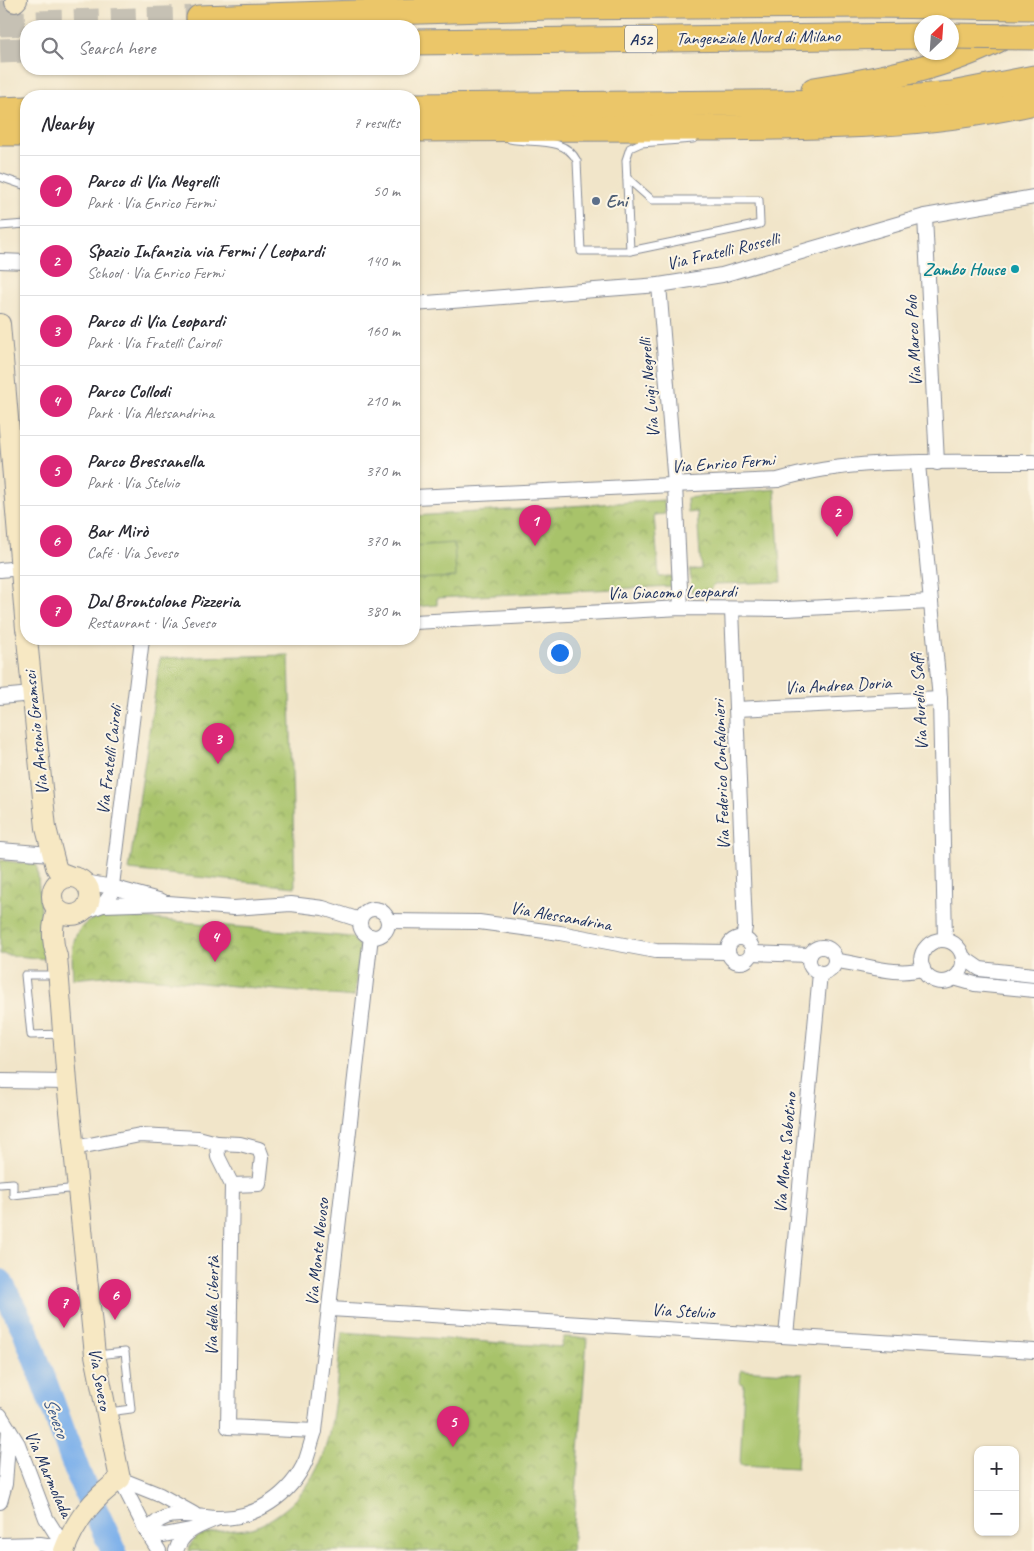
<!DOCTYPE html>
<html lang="en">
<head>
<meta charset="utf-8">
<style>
  :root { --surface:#fff; --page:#f7f7f7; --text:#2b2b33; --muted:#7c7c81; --line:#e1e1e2; --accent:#db2777 }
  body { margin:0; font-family:Caveat,sans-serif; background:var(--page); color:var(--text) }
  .controls { position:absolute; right:15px; bottom:15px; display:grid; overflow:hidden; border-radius:10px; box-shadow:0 1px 4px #0004 }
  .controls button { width:45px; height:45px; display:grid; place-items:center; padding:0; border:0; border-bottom:1px solid var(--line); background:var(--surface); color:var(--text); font:25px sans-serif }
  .compass { position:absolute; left:914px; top:15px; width:45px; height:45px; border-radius:50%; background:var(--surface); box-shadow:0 1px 4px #0004; rotate:25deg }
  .you { position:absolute; left:559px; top:652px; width:18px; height:18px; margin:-12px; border:4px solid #fff; border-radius:50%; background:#1a73e8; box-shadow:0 0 0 8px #1a73e833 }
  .badge { display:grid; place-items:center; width:32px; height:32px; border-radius:50%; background:var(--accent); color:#fff; font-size:16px; font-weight:700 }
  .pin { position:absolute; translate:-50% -41px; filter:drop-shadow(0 1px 2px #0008) }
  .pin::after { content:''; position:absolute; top:26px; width:18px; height:15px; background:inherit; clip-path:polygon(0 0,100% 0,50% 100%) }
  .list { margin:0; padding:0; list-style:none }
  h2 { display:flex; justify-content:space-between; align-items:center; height:65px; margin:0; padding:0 20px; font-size:21px }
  h2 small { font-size:16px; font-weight:400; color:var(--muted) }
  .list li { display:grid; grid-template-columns:32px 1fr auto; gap:15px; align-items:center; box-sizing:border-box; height:70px; padding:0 20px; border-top:1px solid var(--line) }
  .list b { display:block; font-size:19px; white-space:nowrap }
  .list p { margin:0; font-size:16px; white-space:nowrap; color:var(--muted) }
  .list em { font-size:16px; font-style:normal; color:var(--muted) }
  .icon { flex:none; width:28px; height:28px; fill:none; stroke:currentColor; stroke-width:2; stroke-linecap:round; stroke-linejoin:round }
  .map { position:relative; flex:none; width:1034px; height:1551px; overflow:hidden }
  .search { position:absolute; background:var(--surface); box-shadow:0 1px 4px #0004; left:20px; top:20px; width:400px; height:55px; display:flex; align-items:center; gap:12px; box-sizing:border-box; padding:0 18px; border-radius:20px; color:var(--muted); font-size:19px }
  .panel { position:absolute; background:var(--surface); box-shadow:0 1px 4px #0004; left:20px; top:90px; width:400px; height:555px; border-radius:20px }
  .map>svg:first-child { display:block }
  .park { fill:url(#park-crowns); stroke:#627964 }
  .garden { fill:#a8c36a; stroke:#627964 }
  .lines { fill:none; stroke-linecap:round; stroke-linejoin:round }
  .river { stroke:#7db0ea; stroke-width:26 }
  .secondary-tunnel { stroke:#c6c1b4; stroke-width:20; stroke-dasharray:20 10; stroke-linecap:butt }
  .highway-tunnel { stroke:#c6c1b4; stroke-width:25; stroke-dasharray:25 12; stroke-linecap:butt }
  .lane-casing { stroke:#868a94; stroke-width:9 }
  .street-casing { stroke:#868a94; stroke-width:16 }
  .secondary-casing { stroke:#868a94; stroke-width:22 }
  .highway-casing { stroke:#868a94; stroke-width:27 }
  .lane { stroke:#fff; stroke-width:7 }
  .street { stroke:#fff; stroke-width:14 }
  .secondary { stroke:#f7e8c3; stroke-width:20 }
  .highway { stroke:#ebc669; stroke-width:25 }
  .highway-bridge-casing { stroke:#868a94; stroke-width:27; stroke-linecap:butt }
  .highway-bridge { stroke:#ebc669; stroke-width:25 }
  .service-dot { fill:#5c6f8a; stroke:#fcf5e5; stroke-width:2 }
  .culture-dot { fill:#0f9aa8; stroke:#fcf5e5; stroke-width:2 }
  .labels { text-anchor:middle; stroke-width:4; stroke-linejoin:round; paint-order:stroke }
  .shield { fill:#fcf5e5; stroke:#5e6a86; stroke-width:1 }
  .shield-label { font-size:16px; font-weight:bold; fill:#1b2f5e }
  .street-label { font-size:18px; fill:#1b2f5e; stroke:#fcf5e5 }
  .service-label { font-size:18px; font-weight:bold; fill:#4e5e75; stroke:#fcf5e5; text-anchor:start }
  .culture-label { font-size:18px; font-weight:bold; fill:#0d838f; stroke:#fcf5e5; text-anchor:end }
  .water-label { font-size:19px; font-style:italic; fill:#385688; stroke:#fcf5e5 }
</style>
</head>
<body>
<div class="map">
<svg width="1034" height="1551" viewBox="0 0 1034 1551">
  <defs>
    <pattern id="park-crowns" width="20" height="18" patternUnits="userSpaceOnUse" patternTransform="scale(1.25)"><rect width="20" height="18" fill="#a8c36a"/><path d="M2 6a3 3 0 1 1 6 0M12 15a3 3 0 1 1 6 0" fill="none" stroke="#889f5a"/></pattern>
  </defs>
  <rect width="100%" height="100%" fill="#fcf5e5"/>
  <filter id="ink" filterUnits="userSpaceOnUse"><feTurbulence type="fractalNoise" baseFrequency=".02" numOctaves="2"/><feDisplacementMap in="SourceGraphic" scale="10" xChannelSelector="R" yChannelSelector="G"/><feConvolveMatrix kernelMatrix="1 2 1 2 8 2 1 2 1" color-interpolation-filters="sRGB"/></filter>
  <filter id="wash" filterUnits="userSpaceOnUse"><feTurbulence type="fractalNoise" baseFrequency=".0096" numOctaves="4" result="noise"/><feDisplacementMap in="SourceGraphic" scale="20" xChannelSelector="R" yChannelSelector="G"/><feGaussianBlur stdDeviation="1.12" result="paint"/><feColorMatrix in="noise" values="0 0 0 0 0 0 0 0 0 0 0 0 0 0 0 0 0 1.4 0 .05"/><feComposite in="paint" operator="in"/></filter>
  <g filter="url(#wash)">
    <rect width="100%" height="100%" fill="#f1e5c9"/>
    <g class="park">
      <path d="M775,489L781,582L714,584L706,596H696L691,591L690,570L701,569L697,512L688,513L687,498Z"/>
      <path d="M664,500L665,514L654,515L659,577L672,576V586L437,598V605L414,607V516Z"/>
      <path d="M289,655L295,887L129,870L160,658Z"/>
      <path d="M0,860L37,865L45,959L0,954Z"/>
      <path d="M117,916L352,937L360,947L354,997L114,975L73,979C72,957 68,930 93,919C100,917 110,917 117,916Z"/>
      <path d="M342,1332L561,1347L564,1337L587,1338L572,1551H189C189,1527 237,1532 252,1528C265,1524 281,1513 291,1504C338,1462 334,1389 342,1332Z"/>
    </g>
    <g class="garden">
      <path d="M454,543L456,577L414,579V546Z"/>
      <path d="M741,1370L803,1374L797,1468L740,1465L744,1384L740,1383Z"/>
    </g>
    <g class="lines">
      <path class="river" d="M0,1282L25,1330L79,1476L114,1551"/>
    </g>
  </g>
  <g filter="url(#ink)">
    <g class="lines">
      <path class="secondary-tunnel" d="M0,11L11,7L15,2"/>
      <g class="highway-tunnel">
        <path d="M0,24L199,18"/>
        <path d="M0,51L26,50"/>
      </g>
      <g class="lane-casing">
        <g id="lane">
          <path d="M510,139C533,144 565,136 577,161L581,251H630L626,160L630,148L641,143L693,139"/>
          <path d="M0,177L26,186"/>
          <path d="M627,178L652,200H759L760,224L630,251"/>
          <path d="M0,226L26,224"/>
          <path d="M58,975H25L31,1035L62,1034"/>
          <path d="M0,1184L13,1183V1195L77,1188"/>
          <path d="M97,1355L125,1352L131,1409L109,1412"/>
        </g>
      </g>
      <g class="street-casing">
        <g id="street">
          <path d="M925,216L937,463"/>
          <path d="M0,261L26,262"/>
          <path d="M659,285L675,485L681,608"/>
          <path d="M414,304L659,285L722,275L925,216L1034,197"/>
          <path d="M918,464L940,699L945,940"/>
          <path d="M414,497L778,480C856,456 952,463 1034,462"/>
          <path d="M0,570L21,568"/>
          <path d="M732,610L745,927L743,938"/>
          <path d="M414,622L681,608L786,609L931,602"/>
          <path d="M0,697L32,694"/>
          <path d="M737,709L940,699"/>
          <path d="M0,850L51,854"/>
          <path d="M85,882L112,887L162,901"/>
          <path d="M103,905L111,894L142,639"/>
          <circle cx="374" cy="923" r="14"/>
          <path d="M81,913L103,905L168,903L234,908L291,904L323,908L360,920"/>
          <path d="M388,921L479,922L560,933L656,951L728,952"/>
          <circle cx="740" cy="950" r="12"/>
          <circle cx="942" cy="961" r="21"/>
          <circle cx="822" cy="960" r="13"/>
          <path d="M752,953L810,955"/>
          <path d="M964,958L980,969L1034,975"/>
          <path d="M836,961C862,963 897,978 923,968"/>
          <path d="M954,978L975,984L1034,990"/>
          <path d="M0,1081L67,1082"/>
          <path d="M217,1143L240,1144L259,1149L262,1157L259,1184L232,1185"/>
          <path d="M74,1148L140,1135L198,1138L217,1143L218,1157L232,1185L228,1427L315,1431"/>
          <path d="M330,1309L1034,1351"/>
          <path d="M786,1336L820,973"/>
          <path d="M0,1415L18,1444L46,1518L65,1548"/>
          <path d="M120,1479L160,1495L194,1514"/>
          <path d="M120,1479L147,1532L159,1551"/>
          <path d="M0,1502L5,1484L9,1430"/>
          <path d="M147,1532C166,1506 190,1517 218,1518C255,1519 291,1495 306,1460C309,1451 312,1440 315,1431L371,936"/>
          <path d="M147,1532L164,1535L190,1530"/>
          <path d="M0,1545L40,1544L65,1548"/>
          <path d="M176,1551C182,1531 199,1526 216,1519"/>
        </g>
      </g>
      <g class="secondary-casing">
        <g id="secondary">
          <path d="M15,2L17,0"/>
          <path d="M0,324L26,629"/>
          <path d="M27,639L46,828L56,867L59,872L72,877"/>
          <circle cx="71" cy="896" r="19"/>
          <path d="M57,909C52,926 51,940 57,956L67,1082L95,1355L120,1479C93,1499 76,1519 64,1551"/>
        </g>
      </g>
      <g class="highway-casing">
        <g id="highway">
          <path d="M199,18L549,7L870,5L1034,7"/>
          <path d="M414,42L922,36"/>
          <path d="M814,90C879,80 947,67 1005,36"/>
          <path d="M414,106L863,102L952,94L1034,78"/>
          <path d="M0,110L26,109"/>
          <path d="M414,129C511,128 609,128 706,128C816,127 926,127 1034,102"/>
          <path d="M0,133H26"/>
        </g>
      </g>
      <use href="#lane" class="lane"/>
      <use href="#street" class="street"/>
      <use href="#secondary" class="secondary"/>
      <use href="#highway" class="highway"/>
      <g class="highway-bridge-casing">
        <path id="highway-bridge" d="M952,36L1034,37"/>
      </g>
      <use href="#highway-bridge" class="highway-bridge"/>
    </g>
  </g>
  <circle class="service-dot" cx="596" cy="201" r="5"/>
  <circle class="culture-dot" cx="1015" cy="269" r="5"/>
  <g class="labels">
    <rect class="shield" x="625" y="25.5" width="32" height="27" rx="4"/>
    <g class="shield-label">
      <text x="641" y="45">A52</text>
    </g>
    <g class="street-label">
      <text transform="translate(758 37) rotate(-1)" y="6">Tangenziale Nord di Milano</text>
      <text transform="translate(723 251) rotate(-13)" y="6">Via Fratelli Rosselli</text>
      <text transform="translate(913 341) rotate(-93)" y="6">Via Marco Polo</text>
      <text transform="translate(649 388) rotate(-95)" y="6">Via Luigi Negrelli</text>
      <text transform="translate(723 463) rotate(-4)" y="6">Via Enrico Fermi</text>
      <text transform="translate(672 592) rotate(-1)" y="6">Via Giacomo Leopardi</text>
      <text transform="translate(838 685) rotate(-3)" y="6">Via Andrea Doria</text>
      <text transform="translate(919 702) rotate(-93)" y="6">Via Aurelio Saffi</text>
      <text transform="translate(36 733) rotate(-96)" y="6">Via Antonio Gramsci</text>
      <text transform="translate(109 760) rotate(-83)" y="6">Via Fratelli Cairoli</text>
      <text transform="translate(721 775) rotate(-92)" y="6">Via Federico Confalonieri</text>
      <text transform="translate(561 916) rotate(10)" y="6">Via Alessandrina</text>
      <text transform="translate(785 1153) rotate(-85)" y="6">Via Monte Sabotino</text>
      <text transform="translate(317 1252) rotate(-84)" y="6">Via Monte Nevoso</text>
      <text transform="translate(212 1306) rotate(-89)" y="6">Via della Libertà</text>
      <text transform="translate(683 1311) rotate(3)" y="6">Via Stelvio</text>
      <text transform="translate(100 1379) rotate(80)" y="6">Via Seveso</text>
      <text transform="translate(49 1474) rotate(66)" y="6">Via Marmolada</text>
    </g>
    <g class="service-label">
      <text x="606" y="207">Eni</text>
    </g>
    <g class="culture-label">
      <text x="1005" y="275">Zambo House</text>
    </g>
    <g class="water-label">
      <text transform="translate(57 1417) rotate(70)" y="7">Seveso</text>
    </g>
  </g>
</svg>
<div class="controls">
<button>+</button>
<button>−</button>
</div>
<svg class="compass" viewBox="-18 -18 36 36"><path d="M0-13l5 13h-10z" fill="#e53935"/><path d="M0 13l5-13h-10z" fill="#7c7c81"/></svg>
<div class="you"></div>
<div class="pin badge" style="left:535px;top:546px">1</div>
<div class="pin badge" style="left:837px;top:537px">2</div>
<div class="pin badge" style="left:218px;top:764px">3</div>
<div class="pin badge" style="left:215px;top:962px">4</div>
<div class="pin badge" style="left:453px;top:1447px">5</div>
<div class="pin badge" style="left:115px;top:1320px">6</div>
<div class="pin badge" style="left:64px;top:1328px">7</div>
<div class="search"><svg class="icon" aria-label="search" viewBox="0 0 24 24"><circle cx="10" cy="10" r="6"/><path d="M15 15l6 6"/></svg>Search here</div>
<section class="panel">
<h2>Nearby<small>7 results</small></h2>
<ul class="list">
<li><span class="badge">1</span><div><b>Parco di Via Negrelli</b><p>Park · Via Enrico Fermi</p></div><em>50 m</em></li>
<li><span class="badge">2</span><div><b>Spazio Infanzia via Fermi / Leopardi</b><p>School · Via Enrico Fermi</p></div><em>140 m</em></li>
<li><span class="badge">3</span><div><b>Parco di Via Leopardi</b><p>Park · Via Fratelli Cairoli</p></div><em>160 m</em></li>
<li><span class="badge">4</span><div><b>Parco Collodi</b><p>Park · Via Alessandrina</p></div><em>210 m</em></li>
<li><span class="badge">5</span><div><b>Parco Bressanella</b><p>Park · Via Stelvio</p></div><em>370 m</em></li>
<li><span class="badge">6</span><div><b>Bar Mirò</b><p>Café · Via Seveso</p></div><em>370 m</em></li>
<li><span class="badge">7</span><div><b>Dal Brontolone Pizzeria</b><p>Restaurant · Via Seveso</p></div><em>380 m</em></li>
</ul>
</section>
</div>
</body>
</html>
